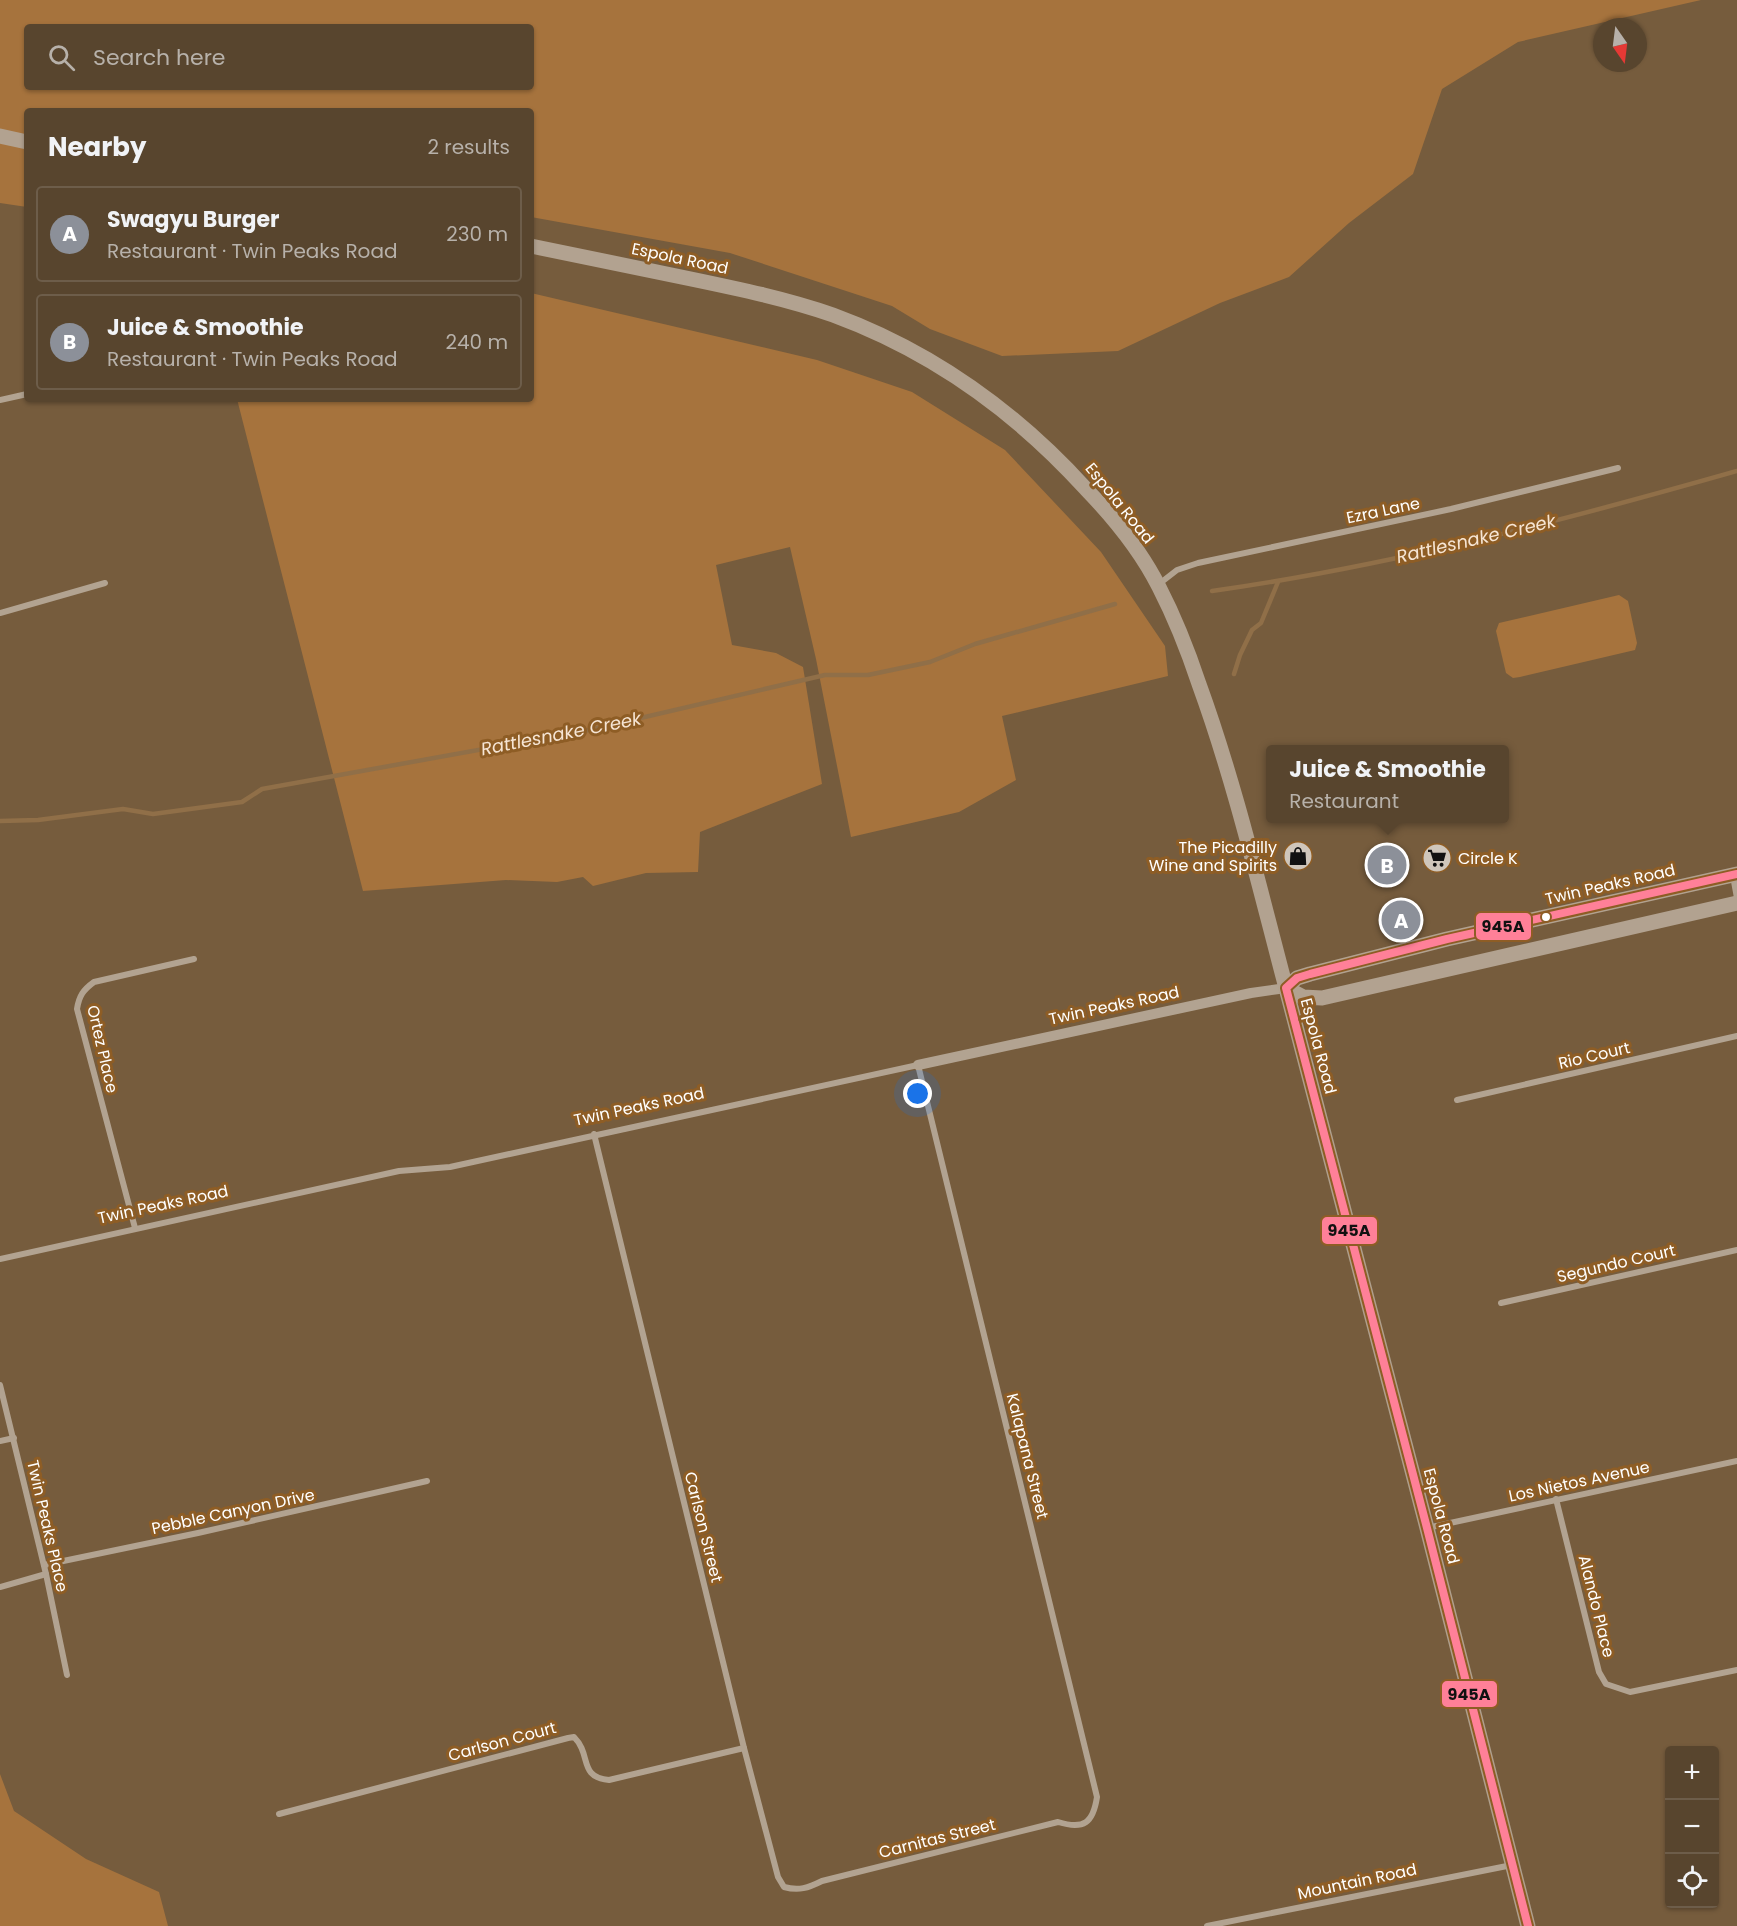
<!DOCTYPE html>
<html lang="en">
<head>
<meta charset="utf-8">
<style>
  :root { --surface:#58452e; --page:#614f3a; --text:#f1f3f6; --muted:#b7b1aa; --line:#6d5d4a; --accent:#8c9099 }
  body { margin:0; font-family:Poppins,sans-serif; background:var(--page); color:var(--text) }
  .controls { position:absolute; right:18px; bottom:18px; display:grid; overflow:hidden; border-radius:6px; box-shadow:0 2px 4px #0004 }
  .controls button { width:54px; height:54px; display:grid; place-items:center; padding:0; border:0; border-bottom:2px solid var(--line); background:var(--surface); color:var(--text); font:30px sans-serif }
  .compass { position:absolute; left:1593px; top:18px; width:54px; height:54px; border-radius:50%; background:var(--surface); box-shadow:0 2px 4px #0004; rotate:166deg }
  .you { position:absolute; left:918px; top:1094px; width:21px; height:21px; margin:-15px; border:4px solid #fff; border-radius:50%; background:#1a73e8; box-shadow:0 0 0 9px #1a73e833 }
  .badge { display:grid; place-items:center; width:39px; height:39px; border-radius:50%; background:var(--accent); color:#fff; font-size:20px; font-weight:700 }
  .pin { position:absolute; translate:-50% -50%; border:3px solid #fff; box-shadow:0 2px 6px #0006 }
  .popup { position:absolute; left:1266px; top:745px; width:243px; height:78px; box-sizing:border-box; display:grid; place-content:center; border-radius:6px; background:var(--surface); filter:drop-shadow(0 2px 4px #0005); font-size:20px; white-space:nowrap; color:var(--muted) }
  .popup b { font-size:22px; color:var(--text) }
  .popup::after { content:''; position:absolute; left:50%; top:100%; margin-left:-12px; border:12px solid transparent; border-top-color:var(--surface) }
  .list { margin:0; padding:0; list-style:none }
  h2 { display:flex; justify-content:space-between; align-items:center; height:78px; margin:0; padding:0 24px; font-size:26px }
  h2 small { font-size:20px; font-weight:400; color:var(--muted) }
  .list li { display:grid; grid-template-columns:39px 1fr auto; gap:18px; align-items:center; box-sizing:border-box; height:96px; margin:0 12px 12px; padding:0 12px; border:2px solid var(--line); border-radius:6px }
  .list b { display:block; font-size:22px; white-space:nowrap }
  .list p { margin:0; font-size:20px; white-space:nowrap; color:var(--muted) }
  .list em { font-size:20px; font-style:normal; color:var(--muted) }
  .icon { flex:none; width:33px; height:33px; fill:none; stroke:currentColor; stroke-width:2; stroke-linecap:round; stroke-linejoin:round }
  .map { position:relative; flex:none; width:1737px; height:1926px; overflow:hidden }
  .search { position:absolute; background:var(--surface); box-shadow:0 2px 4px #0004; left:24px; top:24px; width:510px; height:66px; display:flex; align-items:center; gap:15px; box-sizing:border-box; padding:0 21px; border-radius:6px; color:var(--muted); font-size:22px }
  .panel { position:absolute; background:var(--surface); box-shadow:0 2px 4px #0004; left:24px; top:108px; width:510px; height:294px; border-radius:6px }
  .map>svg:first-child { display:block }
  .green { fill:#a6733d; fill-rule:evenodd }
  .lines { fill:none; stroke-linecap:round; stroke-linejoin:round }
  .stream { stroke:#906f48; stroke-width:4.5 }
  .minor { stroke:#b2a391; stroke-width:6 }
  .tertiary { stroke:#b2a391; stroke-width:10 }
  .secondary { stroke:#af9f8c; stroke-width:15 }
  .primary { stroke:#b2a290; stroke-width:15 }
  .bus-1-casing { stroke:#8e5d25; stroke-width:12 }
  .bus-1 { stroke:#ff8098; stroke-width:8 }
  .bus-dot { fill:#fff; stroke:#8e5d25; stroke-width:2 }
  .labels { text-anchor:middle; stroke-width:6; stroke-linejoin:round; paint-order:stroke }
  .street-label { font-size:16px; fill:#fff; stroke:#8e5d25 }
  .poi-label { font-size:16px; fill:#fff; stroke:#8e5d25; text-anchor:end }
  .water-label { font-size:18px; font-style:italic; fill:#f6e5d4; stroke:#8e5d25 }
  .line-badge { stroke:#8e5d25; stroke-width:2 }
  .pale-badge-label { font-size:16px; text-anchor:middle; font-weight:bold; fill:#111 }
</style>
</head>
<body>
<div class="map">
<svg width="1737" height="1926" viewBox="0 0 1737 1926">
  <rect width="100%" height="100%" fill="#765c3d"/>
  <g class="green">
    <path d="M0,0H1701L1518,42L1442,89L1413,174L1349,223L1289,277L1220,303L1118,351L1002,356L930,329L892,306L730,253L531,217V111H27V207L0,203ZM27,27H531V87H27Z"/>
    <path d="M531,293L817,360L912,392L1005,450L1101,552L1165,646L1168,676L1002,716L1016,780L959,812L851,837L816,659L790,547L716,565L732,645L776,653L803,667L822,784L700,832L698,872L646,873L593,886L583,877L557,882L506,880L363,891L237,399H531Z"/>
    <path d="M1619,595L1628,601L1637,643L1635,650L1520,677L1513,678L1506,673L1496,631L1499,623Z"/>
    <path d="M0,1774L14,1811L86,1859L159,1892L168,1926H0Z"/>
  </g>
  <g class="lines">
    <g class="stream">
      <path d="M1212,591C1390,566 1565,520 1737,471"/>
      <path d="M1234,674L1240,655L1252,630L1261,623L1278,582"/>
      <path d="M0,821L38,820L123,809L153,814L242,802L262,789L589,730L825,675H868L930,662L975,644L1115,604"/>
    </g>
    <g class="minor">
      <path d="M0,400L27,394"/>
      <path d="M1159,584L1177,570L1198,563L1451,509L1618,468"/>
      <path d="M0,613L105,583"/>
      <path d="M1733,876L1737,898"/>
      <path d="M1457,1100L1737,1036"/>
      <path d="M135,1228L77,1009C79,996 83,990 94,982L194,959"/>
      <path d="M0,1259L399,1171L450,1167L918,1065L1097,1797C1093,1823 1084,1830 1058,1822L822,1881C808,1888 799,1891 784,1887L778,1877L744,1748L594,1134"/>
      <path d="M1501,1303L1737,1250"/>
      <path d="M0,1385L46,1574L67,1675"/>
      <path d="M0,1441L14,1438"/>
      <path d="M1556,1499L1599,1672L1606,1684L1630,1692L1737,1670"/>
      <path d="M1427,1528L1737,1461"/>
      <path d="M44,1565L198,1533L427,1481"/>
      <path d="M0,1587L46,1574"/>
      <path d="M279,1814L568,1738L574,1737C592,1755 578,1777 609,1780L744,1748"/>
      <path d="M1207,1926L1512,1865"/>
    </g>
    <path class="tertiary" d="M918,1065L1251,993L1286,988"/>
    <path class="secondary" d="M1286,988L1427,1528L1528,1926"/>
    <g class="primary">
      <path d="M0,136L27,142"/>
      <path d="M531,246C585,257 638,268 691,279C739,289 787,299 833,315C931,351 1016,412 1086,489C1114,518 1141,551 1159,587C1175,618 1188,651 1199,684C1235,783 1259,886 1286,988"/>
      <path d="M1286,988L1297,978L1310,974L1447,939L1737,874"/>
      <path d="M1286,988L1303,997L1322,998L1737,903"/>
    </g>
    <g class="bus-1-casing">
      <path id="bus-1" d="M1528,1926L1427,1528L1286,988L1297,978L1310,974L1447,939L1737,874"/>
    </g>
    <use href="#bus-1" class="bus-1"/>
  </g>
  <defs>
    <g id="shop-disc" transform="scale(1.5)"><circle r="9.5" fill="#cfc6bb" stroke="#8e5d25"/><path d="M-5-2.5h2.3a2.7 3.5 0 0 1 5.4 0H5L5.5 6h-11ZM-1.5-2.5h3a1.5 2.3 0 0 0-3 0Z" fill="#111"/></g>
    <g id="supermarket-disc" transform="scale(1.5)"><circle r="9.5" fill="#cfc6bb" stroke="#8e5d25"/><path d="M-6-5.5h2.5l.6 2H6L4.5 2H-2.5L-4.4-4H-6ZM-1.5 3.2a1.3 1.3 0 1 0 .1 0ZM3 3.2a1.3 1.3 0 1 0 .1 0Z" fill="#111"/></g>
  </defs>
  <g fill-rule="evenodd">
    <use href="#shop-disc" x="1298" y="856"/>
    <use href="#supermarket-disc" x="1437" y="858"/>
  </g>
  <circle class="bus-dot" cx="1546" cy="917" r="5"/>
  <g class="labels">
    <g class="street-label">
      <text transform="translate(680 258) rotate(12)" y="6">Espola Road</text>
      <text transform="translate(1120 503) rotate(51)" y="6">Espola Road</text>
      <text transform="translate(1383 510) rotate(-12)" y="6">Ezra Lane</text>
      <text transform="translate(1610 884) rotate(-13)" y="6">Twin Peaks Road</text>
      <text transform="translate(1114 1005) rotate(-12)" y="6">Twin Peaks Road</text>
      <text transform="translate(1319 1046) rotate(75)" y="6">Espola Road</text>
      <text transform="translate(103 1049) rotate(77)" y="6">Ortez Place</text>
      <text transform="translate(1594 1055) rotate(-13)" y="6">Rio Court</text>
      <text transform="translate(639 1106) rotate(-12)" y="6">Twin Peaks Road</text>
      <text transform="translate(163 1204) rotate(-12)" y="6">Twin Peaks Road</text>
      <text transform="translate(1616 1263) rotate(-13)" y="6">Segundo Court</text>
      <text transform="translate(1028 1456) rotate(76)" y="6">Kalapana Street</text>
      <text transform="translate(1579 1481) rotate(-12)" y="6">Los Nietos Avenue</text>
      <text transform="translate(233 1511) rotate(-12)" y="6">Pebble Canyon Drive</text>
      <text transform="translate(1442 1516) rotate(75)" y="6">Espola Road</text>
      <text transform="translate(48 1526) rotate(77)" y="6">Twin Peaks Place</text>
      <text transform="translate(704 1527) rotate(76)" y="6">Carlson Street</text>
      <text transform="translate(1597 1606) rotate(76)" y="6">Alando Place</text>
      <text transform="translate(502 1741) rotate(-15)" y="6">Carlson Court</text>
      <text transform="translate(937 1838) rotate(-14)" y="6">Carnitas Street</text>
      <text transform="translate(1357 1881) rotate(-12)" y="6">Mountain Road</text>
    </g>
    <g class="poi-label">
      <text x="1277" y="853">The Picadilly<tspan x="1277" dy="18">Wine and Spirits</tspan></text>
      <text x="1458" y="864" text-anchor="start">Circle K</text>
    </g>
    <g class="water-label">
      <text transform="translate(1476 539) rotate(-13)" y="6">Rattlesnake Creek</text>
      <text transform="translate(561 734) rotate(-11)" y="6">Rattlesnake Creek</text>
    </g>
  </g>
  <g class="line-badge">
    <rect x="1475" y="912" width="57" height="29" rx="6" fill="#ff8098"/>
    <rect x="1321" y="1216" width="57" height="29" rx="6" fill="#ff8098"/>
    <rect x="1441" y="1680" width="57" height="28" rx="6" fill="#ff8098"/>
  </g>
  <g class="pale-badge-label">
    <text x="1503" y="932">945A</text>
    <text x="1349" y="1236">945A</text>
    <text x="1469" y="1700">945A</text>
  </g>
</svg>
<div class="controls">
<button>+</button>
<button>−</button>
<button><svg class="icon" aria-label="locate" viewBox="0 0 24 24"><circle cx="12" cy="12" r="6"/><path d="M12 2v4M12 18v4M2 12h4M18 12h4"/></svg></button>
</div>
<svg class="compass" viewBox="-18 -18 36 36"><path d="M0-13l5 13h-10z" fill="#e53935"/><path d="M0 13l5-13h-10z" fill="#b7b1aa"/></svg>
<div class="you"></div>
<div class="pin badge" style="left:1401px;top:920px">A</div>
<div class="pin badge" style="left:1387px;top:865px">B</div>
<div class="popup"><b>Juice &amp; Smoothie</b>Restaurant</div>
<div class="search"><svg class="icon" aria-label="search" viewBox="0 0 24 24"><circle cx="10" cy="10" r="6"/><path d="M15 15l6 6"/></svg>Search here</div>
<section class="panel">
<h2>Nearby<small>2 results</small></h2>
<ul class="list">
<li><span class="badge">A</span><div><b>Swagyu Burger</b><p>Restaurant · Twin Peaks Road</p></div><em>230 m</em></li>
<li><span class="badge">B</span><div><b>Juice &amp; Smoothie</b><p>Restaurant · Twin Peaks Road</p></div><em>240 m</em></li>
</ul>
</section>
</div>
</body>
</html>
